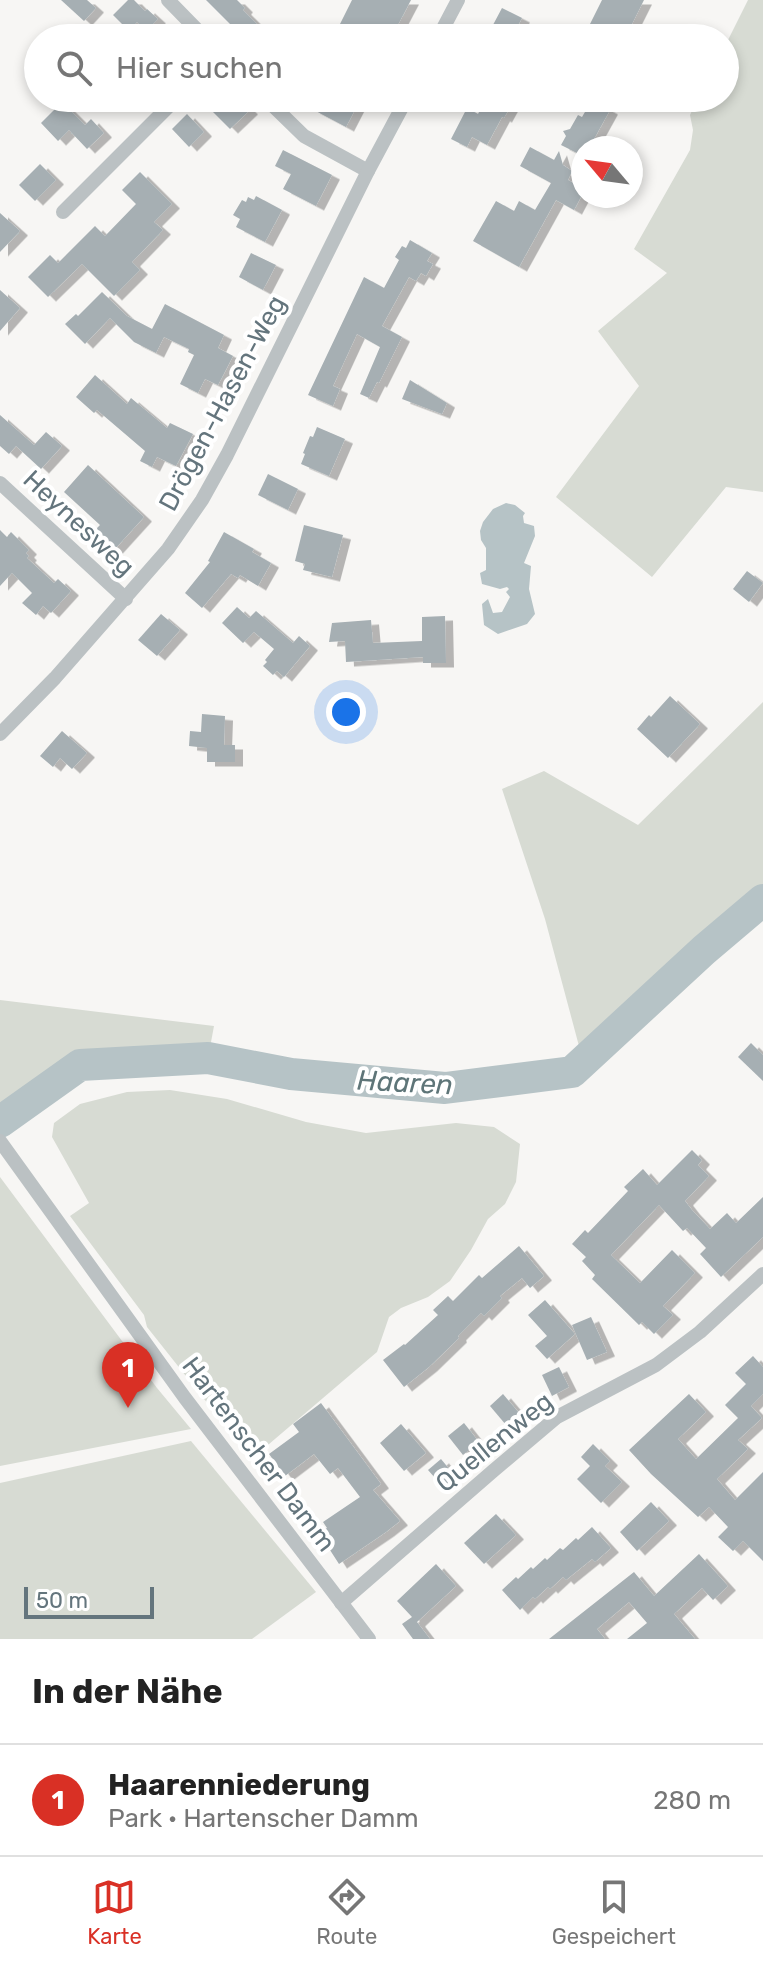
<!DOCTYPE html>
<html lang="de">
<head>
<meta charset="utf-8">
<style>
  :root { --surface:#fff; --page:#f2f2f2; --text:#222; --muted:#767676; --line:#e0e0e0; --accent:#d93025 }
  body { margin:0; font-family:Rubik,sans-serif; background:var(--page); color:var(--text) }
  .compass { position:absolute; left:571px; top:136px; width:72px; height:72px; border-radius:50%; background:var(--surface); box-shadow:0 4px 12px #0003; rotate:299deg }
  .scale { position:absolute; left:24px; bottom:20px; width:130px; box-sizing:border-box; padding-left:8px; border:4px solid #64757d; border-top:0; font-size:22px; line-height:28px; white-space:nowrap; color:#64757d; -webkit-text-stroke:6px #fff; paint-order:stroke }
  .you { position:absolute; left:346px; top:712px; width:28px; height:28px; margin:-20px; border:6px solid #fff; border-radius:50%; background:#1a73e8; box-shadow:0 0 0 12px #1a73e833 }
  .badge { display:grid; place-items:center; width:52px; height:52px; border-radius:50%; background:var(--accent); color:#fff; font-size:26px; font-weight:700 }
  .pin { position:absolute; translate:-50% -66px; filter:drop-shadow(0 2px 4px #0008) }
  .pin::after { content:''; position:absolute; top:42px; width:28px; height:24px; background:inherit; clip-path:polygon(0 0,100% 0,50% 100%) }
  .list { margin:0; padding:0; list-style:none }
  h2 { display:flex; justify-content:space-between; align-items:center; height:104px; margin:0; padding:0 32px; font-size:34px }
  h2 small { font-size:26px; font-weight:400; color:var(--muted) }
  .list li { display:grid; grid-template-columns:52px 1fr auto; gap:24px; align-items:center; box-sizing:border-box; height:112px; padding:0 32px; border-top:2px solid var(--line) }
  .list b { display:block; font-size:30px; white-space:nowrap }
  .list p { margin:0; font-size:26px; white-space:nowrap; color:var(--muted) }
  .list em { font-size:26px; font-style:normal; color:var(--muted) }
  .icon { flex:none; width:44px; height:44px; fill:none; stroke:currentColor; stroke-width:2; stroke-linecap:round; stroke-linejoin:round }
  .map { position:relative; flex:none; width:763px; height:1639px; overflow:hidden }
  .search { position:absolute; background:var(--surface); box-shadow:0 4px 12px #0003; left:24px; right:24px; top:24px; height:88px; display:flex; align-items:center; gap:20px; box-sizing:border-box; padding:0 28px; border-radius:44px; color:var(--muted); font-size:30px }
  .sheet { height:216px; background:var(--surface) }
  nav { display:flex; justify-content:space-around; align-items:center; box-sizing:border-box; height:112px; border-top:2px solid var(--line); background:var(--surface); font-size:22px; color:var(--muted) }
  nav a { display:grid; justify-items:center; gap:4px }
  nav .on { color:var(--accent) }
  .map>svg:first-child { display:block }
  .green { fill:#d7dbd3 }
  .water { fill:#b6c3c6 }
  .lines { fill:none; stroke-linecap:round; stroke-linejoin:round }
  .river { stroke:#b6c3c6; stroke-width:32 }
  .building { fill:#a6afb3; filter:url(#shadow) }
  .street { stroke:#bbc1c3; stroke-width:14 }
  .labels { text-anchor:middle; stroke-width:8; stroke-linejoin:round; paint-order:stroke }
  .street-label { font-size:26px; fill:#64757d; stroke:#fff }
  .water-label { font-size:28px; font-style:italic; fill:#5e7578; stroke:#fff }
</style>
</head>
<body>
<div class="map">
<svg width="763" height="1639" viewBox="0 0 763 1639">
  <defs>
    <filter id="shadow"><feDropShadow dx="8" dy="4.5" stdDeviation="0" flood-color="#0004"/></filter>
  </defs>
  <rect width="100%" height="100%" fill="#f7f6f4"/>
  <g class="green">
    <path d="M748,0H763V492L726,487L652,577L556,497L639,386L598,331L667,273L634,249L690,150L693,130L690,115L698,98H725V46Z"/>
    <path d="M763,702V903L583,1061L545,919L502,789L544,771L638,825Z"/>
    <path d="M0,1000L214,1026L208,1058L80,1065L4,1118L0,1112Z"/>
    <path d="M170,1090L227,1099L306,1122L366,1133L456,1123L494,1127L520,1144L516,1182L505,1204L488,1219L471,1250L450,1281L428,1297L401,1308L389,1317L377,1352L255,1456L247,1453L147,1327L144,1315L70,1216L89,1203L52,1137L54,1123L80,1104L127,1092Z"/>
    <path d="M0,1177L157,1388L191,1429L0,1466Z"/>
    <path d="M191,1441L316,1592L252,1639H0V1483Z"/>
  </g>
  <path class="water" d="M506,503L515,505L525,513L523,516L524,523L534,526L535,536L524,563L531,566L529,589L535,614L527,624L498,634L484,625L482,604L488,599L493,613L502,612L510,597L506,592L509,589L507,587L500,589L482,584L480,573L486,570V548L481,540L480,531L483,522L493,509Z"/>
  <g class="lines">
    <path class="river" d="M0,1122L80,1065L208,1058L291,1074L445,1088L572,1072L704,950L763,900"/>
  </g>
  <g class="building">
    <path d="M61,0H87L96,8L84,21Z"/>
    <path d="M128,0H134L145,11L147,9L158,19L146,31L137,22L129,31L113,15Z"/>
    <path d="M206,0H237L245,8L243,10L271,38H244Z"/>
    <path d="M352,0H411L391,38H333Z"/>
    <path d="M602,0H644L625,38H617L590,24Z"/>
    <path d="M502,8L522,18L511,38H486Z"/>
    <path d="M223,98H238L250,110L230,129L211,110Z"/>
    <path d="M317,98L337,107L342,98H361L346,127L312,109Z"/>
    <path d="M486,98H515L504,118L502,117L487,145L472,137L467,147L451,139L467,108L478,114Z"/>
    <path d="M592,100L610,110L589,148H583V156L561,145L566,136L563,131L570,129L578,115L582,117Z"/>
    <path d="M62,102L85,125L91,119L104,133L87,149L69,130L58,141L41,123Z"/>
    <path d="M187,114L204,132L189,147L172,129Z"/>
    <path d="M530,147L554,160L559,151L563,165L572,171L568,180L583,188V193L574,210L556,200L519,267L473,241L496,201L514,211L519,201L535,210L551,183L520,166Z"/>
    <path d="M283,150L332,175L316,206L283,189L291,174L275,166Z"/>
    <path d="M40,164L56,180L35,201L19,185Z"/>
    <path d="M140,172L172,204L154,222L163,230L132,262L140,270L114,296L82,264L48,297L28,277L50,255L58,263L95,226L105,236L136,204L122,190Z"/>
    <path d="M256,196L282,210L265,242L236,227L240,219L233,215L242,200L246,202L248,197L254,200Z"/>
    <path d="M0,213L20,231L0,252Z"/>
    <path d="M410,240L432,253L427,261L433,264L426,276L421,273L416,281L409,277L382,326L402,337L379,383L377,382L369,398L360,394L380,347L357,334L333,386L340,389L333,406L308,395L364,277L384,288L399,260L395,257L402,246L406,248Z"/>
    <path d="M251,253L276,265L263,290L239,277Z"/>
    <path d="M0,290L20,308L0,331Z"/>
    <path d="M102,292L127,316L152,329L165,304L224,335L218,348L233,356L218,385L205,379L198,393L180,384L194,355L188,352L189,349L164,337L156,353L134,342L110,318L85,344L65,324L76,314L78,316Z"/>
    <path d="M95,375L127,404L131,398L167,428L170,423L193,434L176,466L157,457L152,467L140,461L145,451L97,410L94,413L76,397Z"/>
    <path d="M410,380L447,403L442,414L402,399Z"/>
    <path d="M0,415L34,445L46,432L62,446L41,469L16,446L9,454L0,446Z"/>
    <path d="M317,427L345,439L329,476L301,464L305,454L303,453L310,436L313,437Z"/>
    <path d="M88,465L144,517L114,550L94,531L100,525L64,492Z"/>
    <path d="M268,474L298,489L288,510L258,495Z"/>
    <path d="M304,525L343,535L332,577L303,570L305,564L295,561Z"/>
    <path d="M0,530L7,537L11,532L29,550L26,553L29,556L27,558L54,583L58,579L71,591L51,613L43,606L36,615L22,603L32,593L12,573L0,586Z"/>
    <path d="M224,532L254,549L252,552L271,563L258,586L240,575L238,578L231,574L202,608L185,593L210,562L208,561Z"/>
    <path d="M747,571L763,583L749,602L733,589Z"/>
    <path d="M237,607L249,618L256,611L293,643L299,636L310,646L284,677L277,671L273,675L263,666L267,662L265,660L274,649L254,632L243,643L222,623Z"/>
    <path d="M161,614L180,630L157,656L138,640Z"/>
    <path d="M445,616L446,663H423V657L346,662L345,641L329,642L332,623L371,620L373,643L422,641V617Z"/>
    <path d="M670,696L700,724L668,758L637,729L649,715L651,717Z"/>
    <path d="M202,714L225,716L224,745H235V762H207V748L189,746L190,731L201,732Z"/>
    <path d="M62,731L87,753L72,769L60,758L53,767L40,756Z"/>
    <path d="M751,1043L763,1055V1081L738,1057Z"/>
    <path d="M692,1150L702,1160L698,1165L709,1176L685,1201L692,1210L710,1229L727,1213L736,1223L763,1197V1237L721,1277L700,1254L706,1248L687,1228L683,1231L659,1205L611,1255L640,1283L672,1250L695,1273L663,1306L673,1315L654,1334L642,1322L639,1325L592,1279L595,1275L582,1261L586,1257L572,1244L585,1230L588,1233L628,1191L624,1187L643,1169L657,1185Z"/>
    <path d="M519,1246L544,1276L530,1288L522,1278L500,1296L502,1298L484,1316L481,1313L458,1336L459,1338L429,1367L404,1387L383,1360L404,1344L405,1345L438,1315L433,1310L448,1296L453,1301L479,1275L482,1278Z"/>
    <path d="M545,1300L575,1334L547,1359L535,1346L547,1336L528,1315Z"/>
    <path d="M591,1317L607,1352L587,1360L572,1325Z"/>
    <path d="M753,1356L763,1367V1394L751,1406L762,1418L738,1440L748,1449L717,1479L735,1500L763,1472V1561L743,1541L733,1551L718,1537L728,1527L709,1507L698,1517L651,1474L629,1450L689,1394L706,1412L678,1439L696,1459L738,1418L725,1405L746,1384L735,1373Z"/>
    <path d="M559,1367L569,1387L552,1396L542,1375Z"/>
    <path d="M503,1394L519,1413L506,1425L490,1406Z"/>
    <path d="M321,1403L381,1484L373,1490L400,1521L386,1532L339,1564L319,1533L327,1528L323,1522L360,1497L338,1468L330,1474L314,1454L285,1476L269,1454L299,1432L293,1424Z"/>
    <path d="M464,1423L479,1442L463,1455L448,1436Z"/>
    <path d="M401,1424L426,1453L404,1471L380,1443Z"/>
    <path d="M593,1444L610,1461L605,1466L622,1482L601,1503L577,1479L590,1466L581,1457Z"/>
    <path d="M441,1459L455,1476L443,1487L428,1470Z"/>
    <path d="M651,1502L669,1521L637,1551L620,1532Z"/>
    <path d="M496,1514L516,1535L484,1564L464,1543Z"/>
    <path d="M592,1527L611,1548L595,1562L592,1559L566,1580L563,1577L550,1589L548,1587L535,1599L533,1597L520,1610L502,1590L516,1577L518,1579L531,1567L533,1569L545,1558L547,1560L560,1548L563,1550L576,1538L578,1540Z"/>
    <path d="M699,1554L728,1586L713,1600L702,1588L674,1614L695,1639H627L647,1623L629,1602L597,1629L605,1639H549L634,1572L654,1596Z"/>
    <path d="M436,1564L456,1586L417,1622L430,1639H413L402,1624L412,1617L397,1601Z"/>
  </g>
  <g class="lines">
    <g class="street">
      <path d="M168,0L205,38"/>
      <path d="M438,38L458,0"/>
      <path d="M265,98L304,136L368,171"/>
      <path d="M63,212L177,98"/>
      <path d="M0,483L126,599"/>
      <path d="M0,734L55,678L168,549L202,500L227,455L368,171L407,98"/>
      <path d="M0,1141L185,1398L369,1639"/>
      <path d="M341,1603L493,1471L557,1417L656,1365L700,1332L763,1274"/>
    </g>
  </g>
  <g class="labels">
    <g class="street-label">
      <text transform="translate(222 403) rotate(-62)" y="9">Drögen-Hasen-Weg</text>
      <text transform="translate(79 523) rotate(43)" y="9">Heynesweg</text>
      <text transform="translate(494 1442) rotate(-39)" y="9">Quellenweg</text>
      <text transform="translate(259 1454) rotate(53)" y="9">Hartenscher Damm</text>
    </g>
    <g class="water-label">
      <text transform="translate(405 1082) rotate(3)" y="10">Haaren</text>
    </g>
  </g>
</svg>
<svg class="compass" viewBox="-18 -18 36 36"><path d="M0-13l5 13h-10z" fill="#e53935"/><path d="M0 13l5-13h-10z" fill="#767676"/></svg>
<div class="scale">50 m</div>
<div class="you"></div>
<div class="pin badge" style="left:128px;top:1408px">1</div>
<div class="search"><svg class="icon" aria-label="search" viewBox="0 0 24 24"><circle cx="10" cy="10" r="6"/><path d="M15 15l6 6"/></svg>Hier suchen</div>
</div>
<section class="sheet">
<h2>In der Nähe<small></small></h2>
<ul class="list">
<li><span class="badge">1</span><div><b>Haarenniederung</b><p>Park · Hartenscher Damm</p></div><em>280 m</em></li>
</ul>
</section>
<nav>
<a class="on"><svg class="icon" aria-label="map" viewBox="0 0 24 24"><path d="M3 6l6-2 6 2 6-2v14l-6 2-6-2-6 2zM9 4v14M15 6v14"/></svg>Karte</a>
<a><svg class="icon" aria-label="directions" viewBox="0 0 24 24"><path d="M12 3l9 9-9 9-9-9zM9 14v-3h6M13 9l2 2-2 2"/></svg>Route</a>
<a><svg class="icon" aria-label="saved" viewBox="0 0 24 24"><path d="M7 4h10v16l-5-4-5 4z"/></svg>Gespeichert</a>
</nav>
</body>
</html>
